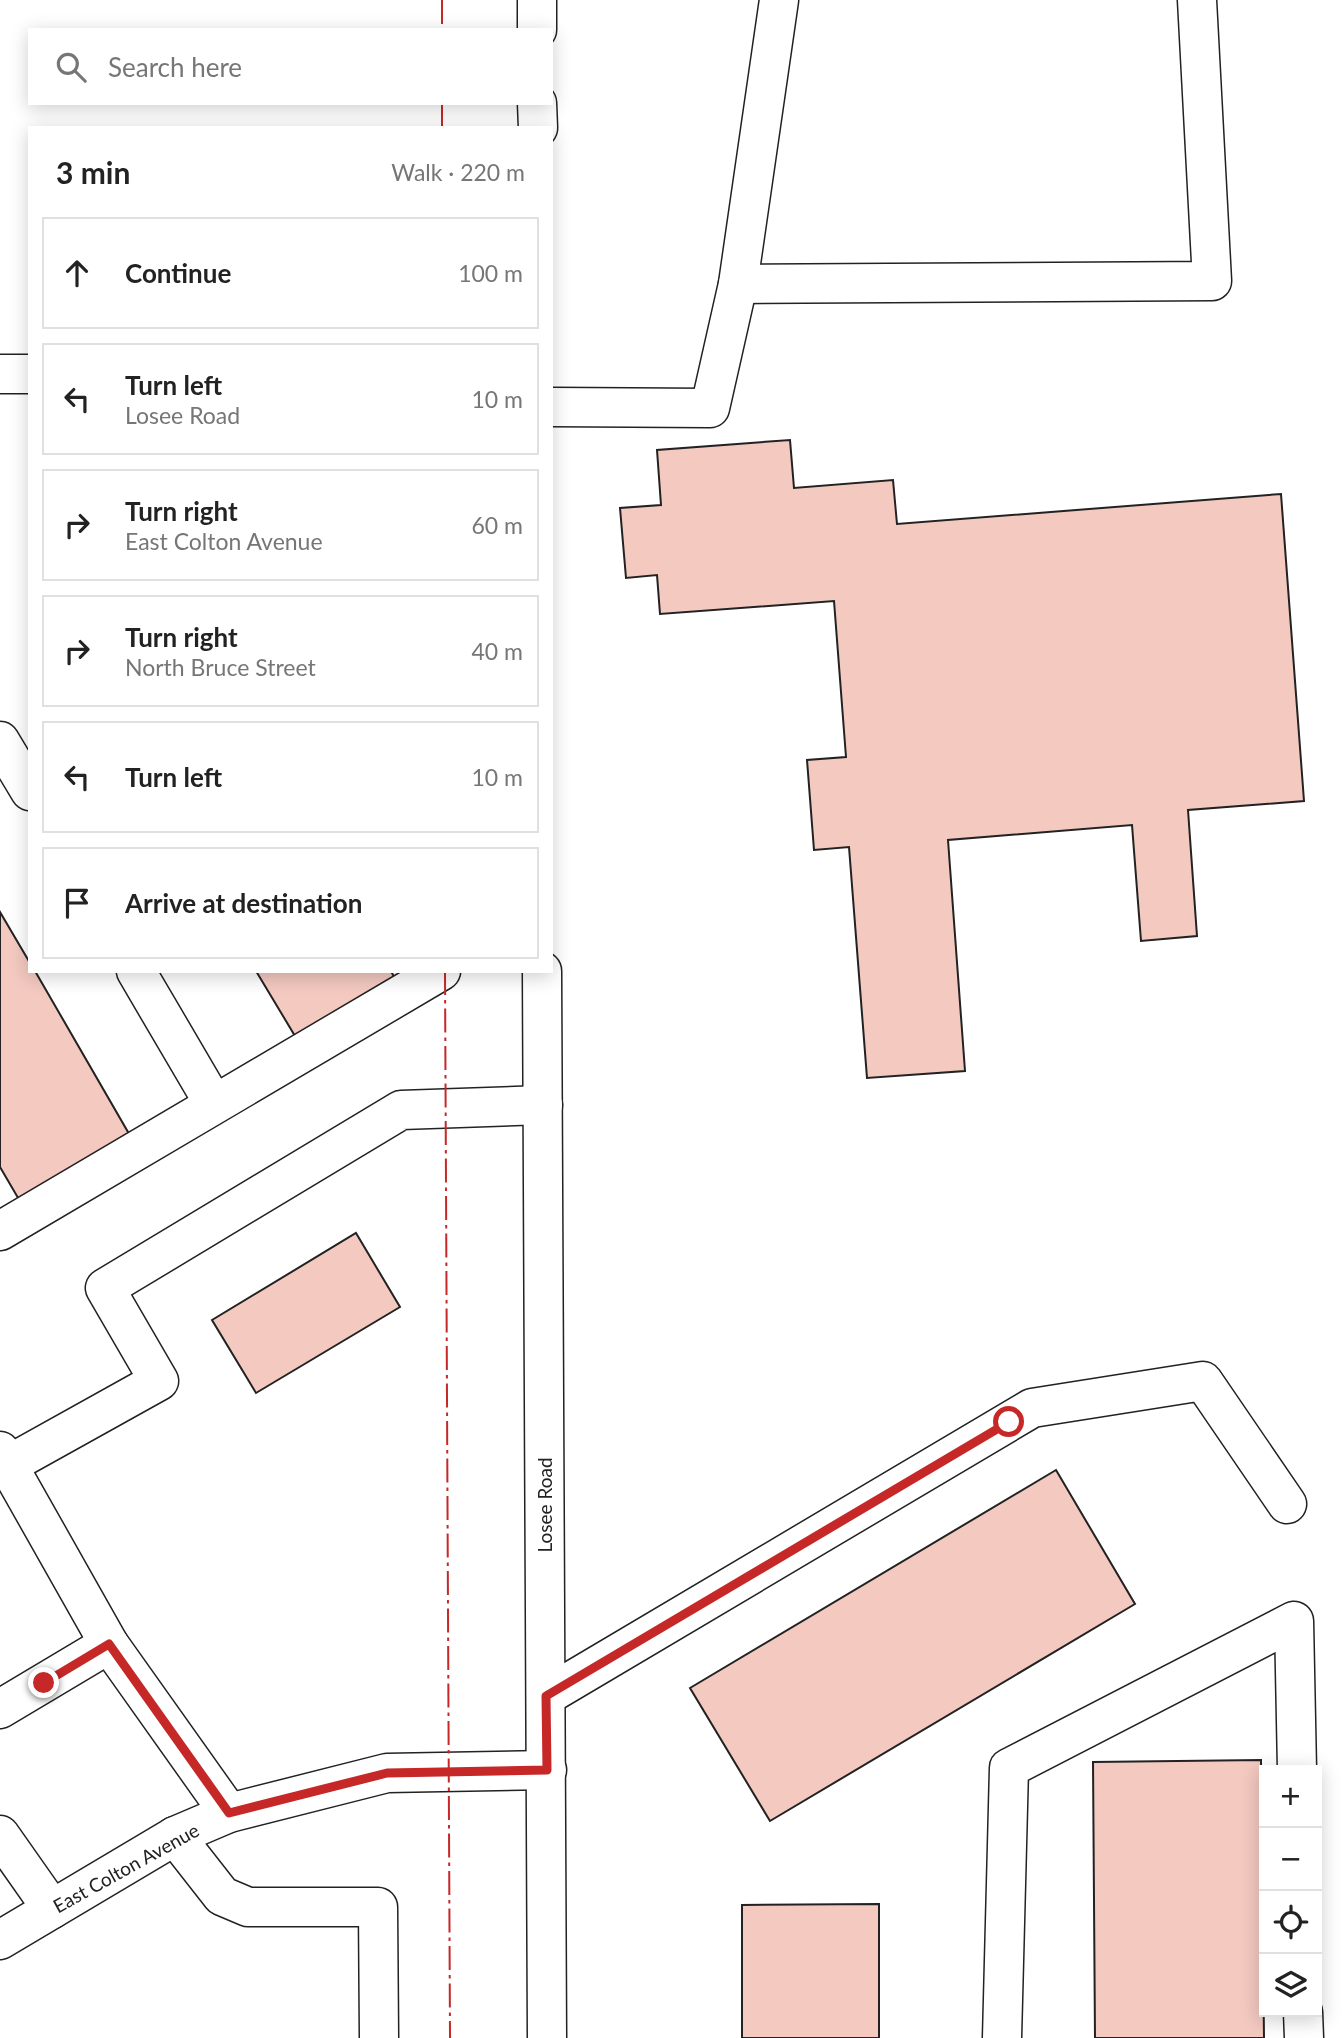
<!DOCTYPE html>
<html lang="en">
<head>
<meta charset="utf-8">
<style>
  :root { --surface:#fff; --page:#f6f6f6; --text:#222; --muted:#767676; --line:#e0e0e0 }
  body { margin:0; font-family:Lato,sans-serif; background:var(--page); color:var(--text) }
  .controls { position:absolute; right:21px; bottom:21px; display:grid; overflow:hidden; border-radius:0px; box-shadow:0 4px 18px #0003 }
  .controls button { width:63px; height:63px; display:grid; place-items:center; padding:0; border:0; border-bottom:2px solid var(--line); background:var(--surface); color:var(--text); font:35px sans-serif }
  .stop { position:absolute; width:21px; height:21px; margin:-16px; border:5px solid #c62828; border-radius:50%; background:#fff }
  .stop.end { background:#c62828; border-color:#fff; box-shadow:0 2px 7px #0008 }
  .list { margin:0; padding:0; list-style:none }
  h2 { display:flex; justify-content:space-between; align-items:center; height:91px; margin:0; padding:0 28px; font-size:30px }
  h2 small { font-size:23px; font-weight:400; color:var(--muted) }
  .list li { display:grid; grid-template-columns:46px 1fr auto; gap:21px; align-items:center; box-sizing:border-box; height:112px; margin:0 14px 14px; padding:0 14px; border:2px solid var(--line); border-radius:0px }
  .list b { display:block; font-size:26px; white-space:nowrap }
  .list p { margin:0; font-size:23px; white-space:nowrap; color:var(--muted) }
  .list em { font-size:23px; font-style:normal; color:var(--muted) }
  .icon { flex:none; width:38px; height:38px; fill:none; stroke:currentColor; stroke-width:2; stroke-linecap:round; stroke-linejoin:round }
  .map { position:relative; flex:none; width:1343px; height:2038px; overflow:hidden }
  .search { position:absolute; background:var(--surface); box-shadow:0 4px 18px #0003; left:28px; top:28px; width:525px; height:77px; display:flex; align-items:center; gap:18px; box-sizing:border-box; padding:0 24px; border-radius:0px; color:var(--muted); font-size:26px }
  .panel { position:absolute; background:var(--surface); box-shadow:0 4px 18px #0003; left:28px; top:126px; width:525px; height:847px; border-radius:0px }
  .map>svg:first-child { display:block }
  .building { fill:#f3c9c0; stroke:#222; stroke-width:2 }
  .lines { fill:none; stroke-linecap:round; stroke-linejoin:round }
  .minor-casing { stroke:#222; stroke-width:41 }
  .major-casing { stroke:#222; stroke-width:41 }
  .minor { stroke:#fff; stroke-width:38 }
  .major { stroke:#fff; stroke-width:38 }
  .power { stroke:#c62828; stroke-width:2; stroke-dasharray:24 5 3.5 5; stroke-linecap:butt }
  .route { stroke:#c62828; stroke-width:9 }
  .labels { text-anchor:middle; stroke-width:5; stroke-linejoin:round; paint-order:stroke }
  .street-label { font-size:19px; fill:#222; stroke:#fff }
</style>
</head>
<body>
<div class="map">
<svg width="1343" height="2038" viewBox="0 0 1343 2038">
  <rect width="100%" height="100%" fill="#fff"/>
  <g class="building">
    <path d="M790,440L794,488L893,480L897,524L1281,494L1304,801L1188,810L1197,936L1141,941L1132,825L948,840L965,1071L867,1078L849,847L814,850L807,760L846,757L834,601L660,614L657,575L626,578L620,508L661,505L657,450Z"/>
    <path d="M0,912L30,963V971H35L132,1139L21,1203L0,1167Z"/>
    <path d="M256,971H391L396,981L298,1041Z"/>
    <path d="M356,1233L400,1307L256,1393L212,1320Z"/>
    <path d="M1056,1470L1135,1604L770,1821L690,1688Z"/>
    <path d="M1261,1760L1264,2038H1095L1093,1762Z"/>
    <path d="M879,1904V2038H742V1905Z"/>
  </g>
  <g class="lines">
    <g class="minor-casing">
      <g id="minor">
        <path d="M738,284L1212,281L1197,0"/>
        <path d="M0,374H30"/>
        <path d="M551,407L710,408L738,284L779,0"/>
        <path d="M0,741L30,791"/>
        <path d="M136,971L214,1104"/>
        <path d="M0,1231L441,971"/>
        <path d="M0,1451L109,1644L229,1813"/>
        <path d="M8,1465L159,1381L105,1288L401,1110L543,1105"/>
        <path d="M546,1696L1032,1408L1203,1381L1287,1504"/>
        <path d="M0,1709L109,1644"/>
        <path d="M0,1835L52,1909"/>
        <path d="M175,1836L222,1896L248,1907H378L379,2038"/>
        <path d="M0,1940L175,1836L229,1813L387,1773L547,1770"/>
        <path d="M1303,2012L1304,2038"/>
        <path d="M1002,2038L1009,1768L1294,1621L1297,1770"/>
      </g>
    </g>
    <g class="major-casing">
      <g id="major">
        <path d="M537,0V30"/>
        <path d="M537,103L538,128"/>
        <path d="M542,971L547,2038"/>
      </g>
    </g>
    <use href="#minor" class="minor"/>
    <use href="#major" class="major"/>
    <g class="power">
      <path d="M442,0V30"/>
      <path d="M442,103V128"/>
      <path d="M445,971L450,2038"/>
    </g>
  </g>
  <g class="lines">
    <path class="route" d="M44,1683L109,1644L229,1813L387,1773L547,1770L546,1696L1009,1422"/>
  </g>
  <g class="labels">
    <g class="street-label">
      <text transform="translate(545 1505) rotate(-90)" y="7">Losee Road</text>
      <text transform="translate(126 1868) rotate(-29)" y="7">East Colton Avenue</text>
    </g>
  </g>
</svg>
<div class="controls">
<button>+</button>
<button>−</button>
<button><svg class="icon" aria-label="locate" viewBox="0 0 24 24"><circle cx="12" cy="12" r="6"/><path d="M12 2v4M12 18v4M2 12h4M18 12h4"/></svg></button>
<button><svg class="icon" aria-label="layers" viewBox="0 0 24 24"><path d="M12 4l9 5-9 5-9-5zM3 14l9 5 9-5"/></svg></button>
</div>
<div class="stop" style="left:1009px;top:1422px"></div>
<div class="stop end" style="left:44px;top:1683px"></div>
<div class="search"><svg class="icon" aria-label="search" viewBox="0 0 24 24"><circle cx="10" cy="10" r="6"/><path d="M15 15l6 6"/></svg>Search here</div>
<section class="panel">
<h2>3 min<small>Walk · 220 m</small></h2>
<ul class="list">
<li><svg class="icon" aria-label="ahead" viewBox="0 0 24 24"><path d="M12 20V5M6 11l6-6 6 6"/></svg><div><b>Continue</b></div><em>100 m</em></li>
<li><svg class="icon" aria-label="left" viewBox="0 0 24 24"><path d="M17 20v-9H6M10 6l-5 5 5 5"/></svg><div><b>Turn left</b><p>Losee Road</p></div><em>10 m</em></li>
<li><svg class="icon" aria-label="right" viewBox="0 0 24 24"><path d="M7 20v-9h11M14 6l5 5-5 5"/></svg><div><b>Turn right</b><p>East Colton Avenue</p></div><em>60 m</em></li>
<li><svg class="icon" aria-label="right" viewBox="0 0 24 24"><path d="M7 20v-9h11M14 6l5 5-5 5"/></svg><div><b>Turn right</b><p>North Bruce Street</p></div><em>40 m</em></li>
<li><svg class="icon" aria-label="left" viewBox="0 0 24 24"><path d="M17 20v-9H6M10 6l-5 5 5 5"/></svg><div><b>Turn left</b></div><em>10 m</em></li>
<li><svg class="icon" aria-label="arrive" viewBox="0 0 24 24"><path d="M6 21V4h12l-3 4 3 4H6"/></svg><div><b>Arrive at destination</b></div></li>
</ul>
</section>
</div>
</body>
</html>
